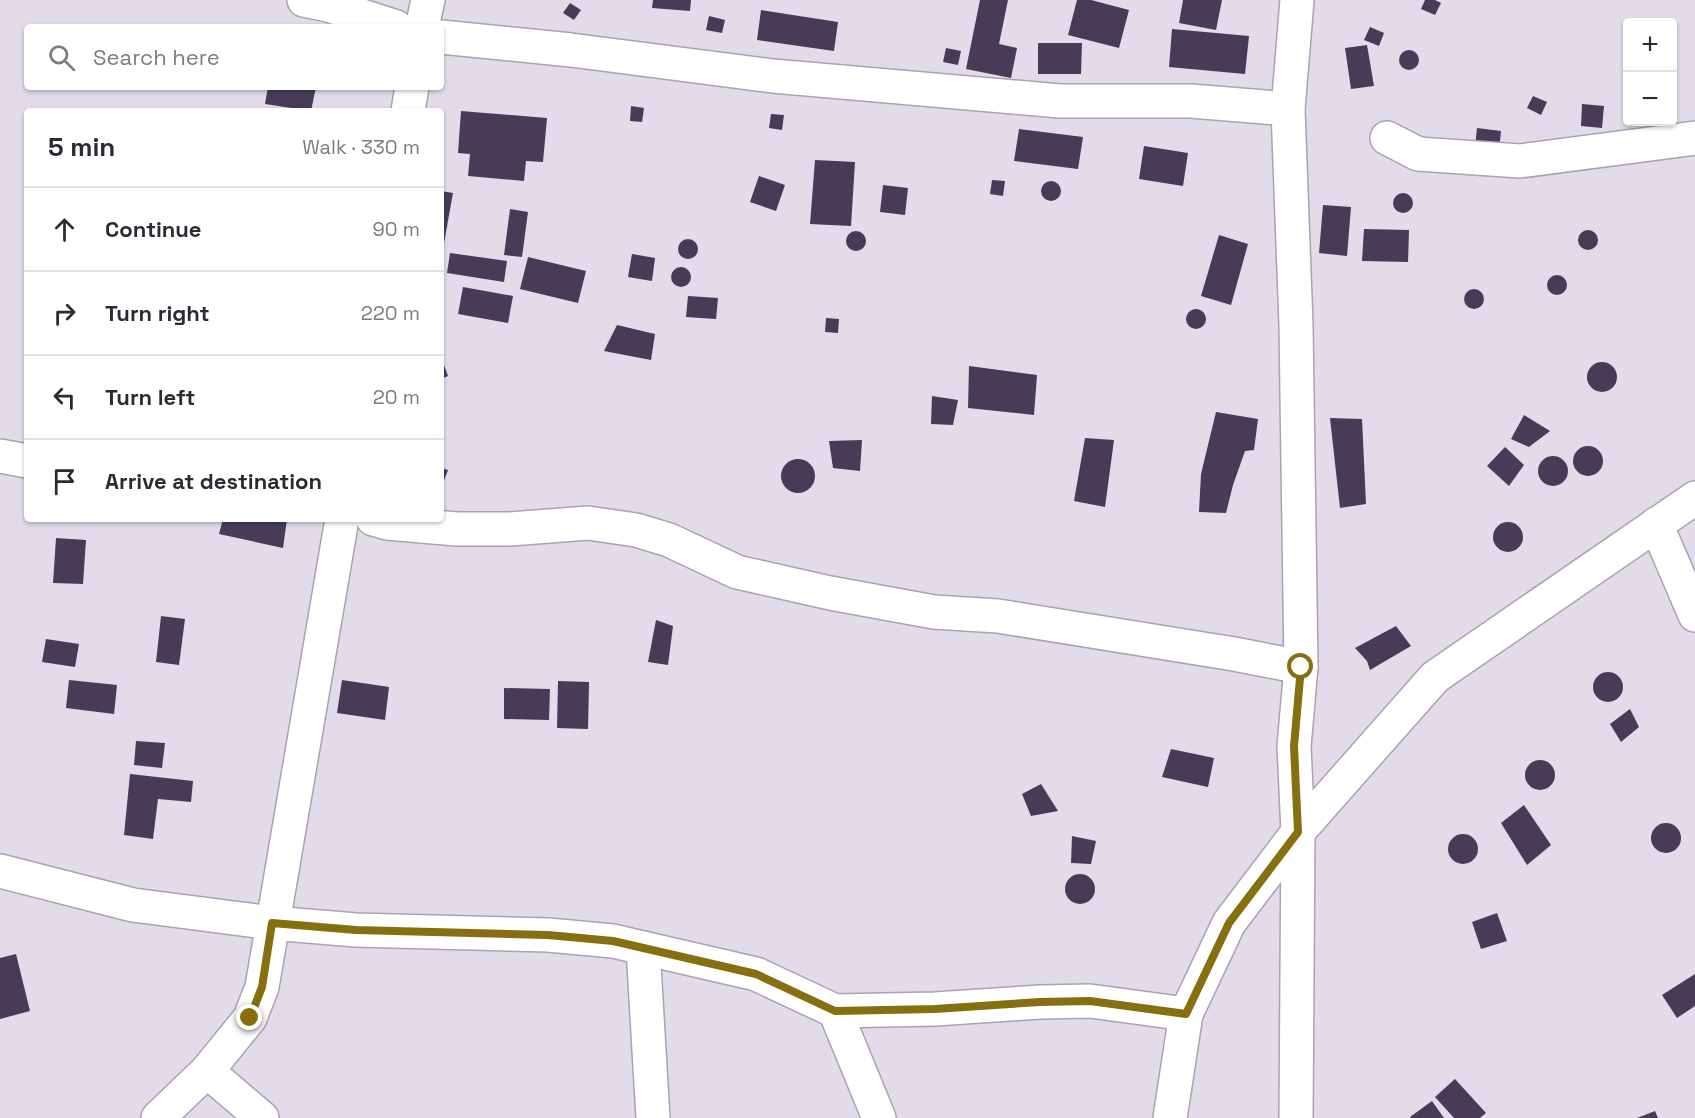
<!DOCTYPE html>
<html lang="en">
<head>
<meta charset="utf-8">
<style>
  :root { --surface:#fff; --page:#f7f7f7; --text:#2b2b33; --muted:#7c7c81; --line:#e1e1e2 }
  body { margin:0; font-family:"Space Grotesk",sans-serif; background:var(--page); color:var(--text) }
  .controls { position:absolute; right:18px; top:18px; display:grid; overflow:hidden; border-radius:6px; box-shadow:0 2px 4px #0004 }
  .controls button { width:54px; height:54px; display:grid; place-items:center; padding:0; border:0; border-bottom:2px solid var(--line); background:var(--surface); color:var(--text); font:30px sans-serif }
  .stop { position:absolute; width:18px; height:18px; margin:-14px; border:4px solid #856f0e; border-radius:50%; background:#fff }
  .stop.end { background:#856f0e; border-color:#fff; box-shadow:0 2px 6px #0008 }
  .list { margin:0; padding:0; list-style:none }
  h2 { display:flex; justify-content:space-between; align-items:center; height:78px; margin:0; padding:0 24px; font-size:26px }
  h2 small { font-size:20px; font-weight:400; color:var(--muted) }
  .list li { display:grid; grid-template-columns:39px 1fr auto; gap:18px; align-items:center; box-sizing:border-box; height:84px; padding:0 24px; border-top:2px solid var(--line) }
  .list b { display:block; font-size:22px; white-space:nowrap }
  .list em { font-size:20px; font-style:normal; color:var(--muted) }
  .icon { flex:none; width:33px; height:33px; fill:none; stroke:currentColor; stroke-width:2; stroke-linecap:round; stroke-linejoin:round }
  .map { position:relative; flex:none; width:1695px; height:1118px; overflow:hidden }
  .search { position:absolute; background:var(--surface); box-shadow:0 2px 4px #0004; left:24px; top:24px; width:420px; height:66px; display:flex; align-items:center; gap:15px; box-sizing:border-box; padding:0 21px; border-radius:6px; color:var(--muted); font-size:22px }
  .panel { position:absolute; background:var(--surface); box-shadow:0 2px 4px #0004; left:24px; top:108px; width:420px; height:414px; border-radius:6px }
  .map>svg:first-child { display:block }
  .building { fill:#473b57 }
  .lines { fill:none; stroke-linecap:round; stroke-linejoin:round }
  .minor-casing { stroke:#a8a3b1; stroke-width:36 }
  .minor { stroke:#fff; stroke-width:33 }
  .route { stroke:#856f0e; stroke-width:8 }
</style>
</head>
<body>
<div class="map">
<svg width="1695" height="1118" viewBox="0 0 1695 1118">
  <rect width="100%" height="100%" fill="#e1dbea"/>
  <g class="building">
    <path d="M653,0H691L690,11L652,8Z"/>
    <path d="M980,0H1008L999,44L1017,48L1011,78L966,69Z"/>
    <path d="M1077,0H1091L1129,10L1119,48L1068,35Z"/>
    <path d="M1183,0H1222L1216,30L1179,23Z"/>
    <path d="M1425,0H1435L1441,3L1435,15L1421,9Z"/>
    <path d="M570,3L581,10L574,20L563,13Z"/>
    <path d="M761,10L838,22L834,51L757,40Z"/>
    <path d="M709,16L725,20L722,33L706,30Z"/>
    <path d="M1370,27L1384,33L1379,46L1364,40Z"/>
    <path d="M1172,29L1249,36L1245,74L1169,67Z"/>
    <path d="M1038,43H1082L1081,74H1038Z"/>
    <path d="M1367,45L1374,86L1351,89L1345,48Z"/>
    <path d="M946,48L961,51L958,65L943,62Z"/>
    <circle cx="1409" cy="60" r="10"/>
    <path d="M268,87H316L311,111L265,104Z"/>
    <path d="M1533,96L1547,102L1541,115L1527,108Z"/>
    <path d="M1582,104L1604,106L1602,128L1581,126Z"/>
    <path d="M631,106L644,108L642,122L630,121Z"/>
    <path d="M461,111L547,118L543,162L526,161L524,181L468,176L470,154L458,153Z"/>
    <path d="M771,114L784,115L782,130L769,128Z"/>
    <path d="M1477,128L1501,131L1499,151L1475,148Z"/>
    <path d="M1019,129L1083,137L1078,169L1014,161Z"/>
    <path d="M1144,146L1188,153L1183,186L1139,179Z"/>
    <path d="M815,160L855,162L851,226L810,224Z"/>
    <path d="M759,176L785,185L776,211L750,202Z"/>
    <path d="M992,180L1005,181L1003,196L990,194Z"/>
    <circle cx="1051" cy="191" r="10"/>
    <path d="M883,185L908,188L905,215L880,212Z"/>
    <path d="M441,191L453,193L442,254L441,253Z"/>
    <circle cx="1403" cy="203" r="10"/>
    <path d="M1323,205L1351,207L1347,256L1319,253Z"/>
    <path d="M510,209L528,212L522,257L504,255Z"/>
    <path d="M1364,229L1409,230L1408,262L1362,261Z"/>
    <circle cx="1588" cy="240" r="10"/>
    <circle cx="856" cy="241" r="10"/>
    <path d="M1219,235L1248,244L1231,305L1201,296Z"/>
    <circle cx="688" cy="249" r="10"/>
    <path d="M450,253L507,261L504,282L447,273Z"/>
    <path d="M632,254L655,258L652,281L628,277Z"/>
    <path d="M528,257L586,271L578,303L520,289Z"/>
    <circle cx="681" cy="277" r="10"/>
    <circle cx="1557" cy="285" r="10"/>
    <path d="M463,287L513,296L508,323L458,314Z"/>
    <circle cx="1474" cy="299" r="10"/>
    <path d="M688,296L718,298L716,319L686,317Z"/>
    <circle cx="1196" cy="319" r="10"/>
    <path d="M826,318L839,319L838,333L825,332Z"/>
    <path d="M617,325L655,334L651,360L604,351Z"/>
    <path d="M441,357L448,376L441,379Z"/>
    <circle cx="1602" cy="377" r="15"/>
    <path d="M969,366L1037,375L1034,415L968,408Z"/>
    <path d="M932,396L958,400L953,425L931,424Z"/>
    <path d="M1216,412L1258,419L1254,450L1245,451L1233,485L1226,513L1199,512L1201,474Z"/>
    <path d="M1524,415L1550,431L1529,447L1511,439Z"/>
    <path d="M1330,418L1362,419L1366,504L1340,508Z"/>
    <path d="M1085,438L1114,440L1105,507L1074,501Z"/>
    <path d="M862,440L860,471L833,468L829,441Z"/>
    <circle cx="1588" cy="461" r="15"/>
    <path d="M1505,447L1524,465L1509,486L1487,466Z"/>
    <circle cx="1553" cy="471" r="15"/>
    <circle cx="798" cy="476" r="17"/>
    <path d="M441,468L448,470L441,488Z"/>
    <path d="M223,519H287L283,548L219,534Z"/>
    <circle cx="1508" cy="537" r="15"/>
    <path d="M56,538L86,540L83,584L53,583Z"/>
    <path d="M161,616L185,619L179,665L156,662Z"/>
    <path d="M656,620L673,626L668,665L648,662Z"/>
    <path d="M1396,626L1411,646L1370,670L1367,661L1355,648Z"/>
    <path d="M46,639L79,644L75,667L42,662Z"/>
    <circle cx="1608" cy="687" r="15"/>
    <path d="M69,680L117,685L114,714L66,708Z"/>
    <path d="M342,680L389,687L385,720L337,713Z"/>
    <path d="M558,681L589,682L588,729L557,728Z"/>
    <path d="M504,688L550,689L549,720L504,719Z"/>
    <path d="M1630,709L1639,727L1621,742L1610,724Z"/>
    <path d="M136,741L165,743L162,768L134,765Z"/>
    <path d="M1171,749L1214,758L1208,787L1162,777Z"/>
    <circle cx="1540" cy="775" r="15"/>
    <path d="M130,774L193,781L191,802L158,799L153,839L124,835Z"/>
    <path d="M1041,784L1058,811L1031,816L1022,794Z"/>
    <path d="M1524,805L1551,845L1527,865L1501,823Z"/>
    <circle cx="1666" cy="838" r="15"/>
    <circle cx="1463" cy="849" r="15"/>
    <path d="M1072,836L1096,841L1091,864L1071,863Z"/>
    <circle cx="1080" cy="889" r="15"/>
    <path d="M1497,913L1507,941L1481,949L1472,922Z"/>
    <path d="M16,954L30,1011L0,1019V958Z"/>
    <path d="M1695,974V1006L1677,1018L1662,995Z"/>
    <path d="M1455,1079L1486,1113L1480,1118H1454L1435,1097Z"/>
    <path d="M1432,1101L1444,1118H1411L1410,1117Z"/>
    <path d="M1655,1111L1658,1118H1637Z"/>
  </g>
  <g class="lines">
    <g class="minor-casing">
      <g id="minor">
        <path d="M304,0L328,5L396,27"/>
        <path d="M422,27L428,0"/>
        <path d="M441,37L571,50L773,76L1060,101H1191L1288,109"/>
        <path d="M408,111L412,87"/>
        <path d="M1387,138L1418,154L1520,161L1695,138"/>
        <path d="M0,456L27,461"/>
        <path d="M373,519L387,523L457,529H510L588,523L636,530L669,540L737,572L830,593L934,612L998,616L1234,654L1301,667"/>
        <path d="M1656,524L1695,615"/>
        <path d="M0,871L133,905L272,923L356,930L548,935L613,941L756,974L835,1011L935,1009L1040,1002L1090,1001L1186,1014"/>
        <path d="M643,948L653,1118"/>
        <path d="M835,1011L879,1118"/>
        <path d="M207,1071L262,1118"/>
        <path d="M158,1118L207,1071L250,1018L262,987L342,519"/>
        <path d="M1170,1118L1186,1014L1229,923L1298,832L1435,677L1695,498"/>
        <path d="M1296,1118L1298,832L1294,746L1301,667L1296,325L1288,109L1297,0"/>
      </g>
    </g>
    <use href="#minor" class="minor"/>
  </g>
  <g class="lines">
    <path class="route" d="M250,1018L262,987L272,923L356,930L548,935L613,941L756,974L835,1011L935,1009L1040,1002L1090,1001L1186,1014L1229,923L1298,832L1294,746L1301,667"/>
  </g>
</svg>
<div class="controls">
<button>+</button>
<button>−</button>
</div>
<div class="stop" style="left:1301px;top:667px"></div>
<div class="stop end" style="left:250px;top:1018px"></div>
<div class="search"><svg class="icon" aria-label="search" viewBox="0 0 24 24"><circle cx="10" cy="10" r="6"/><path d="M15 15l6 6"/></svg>Search here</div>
<section class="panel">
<h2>5 min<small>Walk · 330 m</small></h2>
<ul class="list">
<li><svg class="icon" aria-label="ahead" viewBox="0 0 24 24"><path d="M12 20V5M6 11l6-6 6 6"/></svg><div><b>Continue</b></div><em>90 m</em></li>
<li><svg class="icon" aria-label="right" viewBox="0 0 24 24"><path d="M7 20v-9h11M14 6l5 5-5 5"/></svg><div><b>Turn right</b></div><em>220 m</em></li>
<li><svg class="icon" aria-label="left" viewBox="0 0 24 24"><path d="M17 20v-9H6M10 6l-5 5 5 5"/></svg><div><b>Turn left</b></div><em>20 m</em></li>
<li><svg class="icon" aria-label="arrive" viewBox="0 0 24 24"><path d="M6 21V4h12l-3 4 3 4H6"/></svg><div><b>Arrive at destination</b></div></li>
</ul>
</section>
</div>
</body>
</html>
